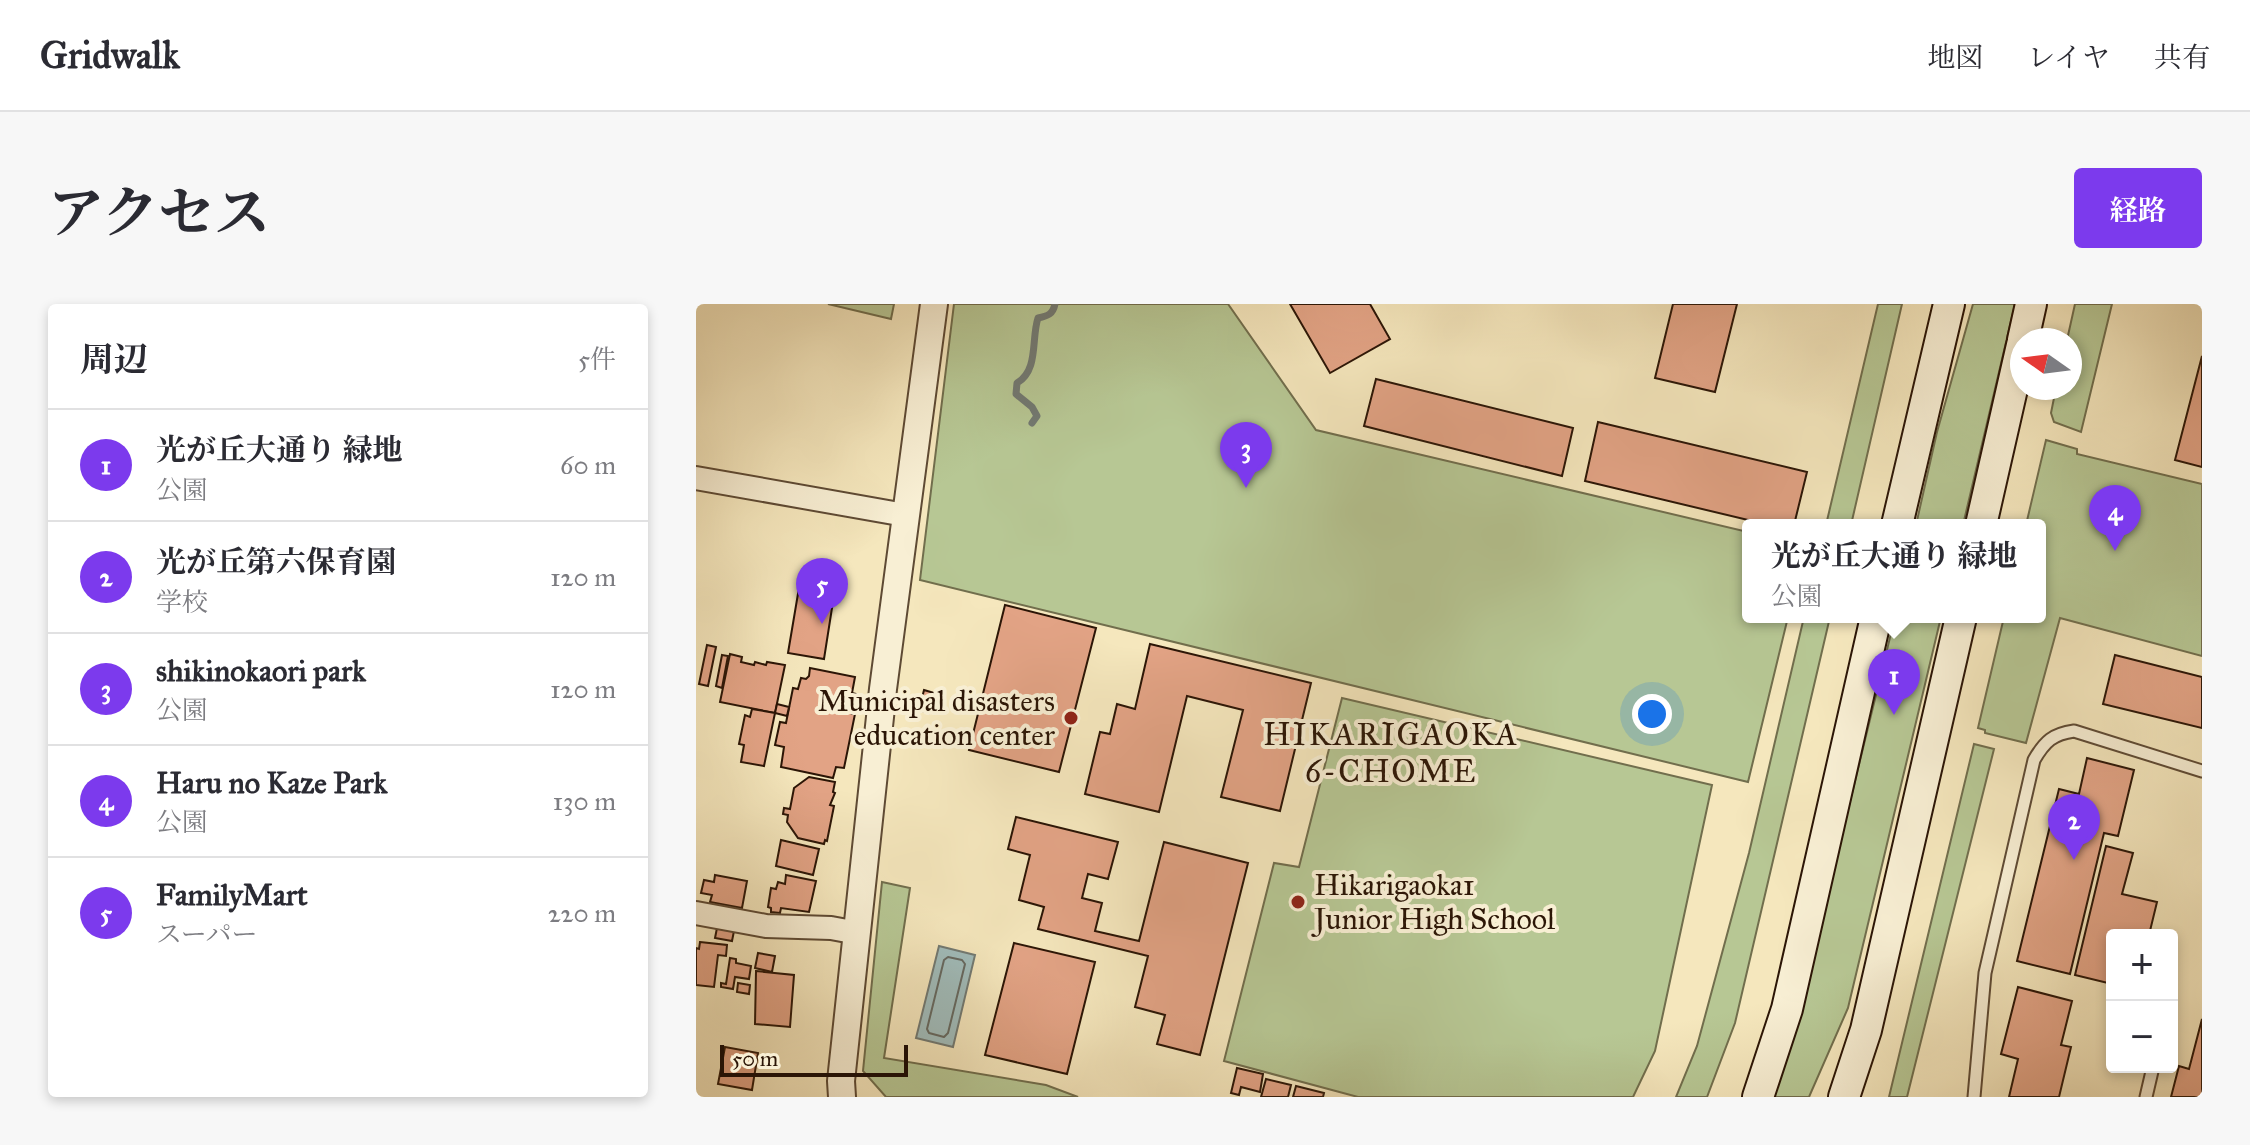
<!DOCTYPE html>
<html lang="ja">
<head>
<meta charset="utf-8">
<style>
  :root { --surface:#fff; --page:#f7f7f7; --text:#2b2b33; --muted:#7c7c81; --line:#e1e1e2; --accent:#7c3aed }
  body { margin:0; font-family:"IM FELL Great Primer","Noto Serif JP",serif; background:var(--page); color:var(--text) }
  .controls { position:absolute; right:24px; bottom:24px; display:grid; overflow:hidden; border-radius:8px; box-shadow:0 4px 12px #0003 }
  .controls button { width:72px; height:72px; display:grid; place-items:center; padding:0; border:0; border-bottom:2px solid var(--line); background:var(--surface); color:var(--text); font:40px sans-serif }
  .compass { position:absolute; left:1314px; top:24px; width:72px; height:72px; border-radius:50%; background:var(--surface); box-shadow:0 4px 12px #0003; rotate:284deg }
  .scale { position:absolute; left:24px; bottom:20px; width:188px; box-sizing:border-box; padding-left:8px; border:4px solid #2b1506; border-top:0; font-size:22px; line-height:28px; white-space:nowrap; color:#2b1506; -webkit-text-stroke:6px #f8efd4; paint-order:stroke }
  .you { position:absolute; left:956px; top:410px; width:28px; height:28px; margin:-20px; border:6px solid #fff; border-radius:50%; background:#1a73e8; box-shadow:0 0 0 12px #1a73e833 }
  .badge { display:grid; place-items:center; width:52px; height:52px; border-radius:50%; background:var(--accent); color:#fff; font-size:26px; font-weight:700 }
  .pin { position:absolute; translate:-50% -66px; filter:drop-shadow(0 2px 4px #0008) }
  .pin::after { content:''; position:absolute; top:42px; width:28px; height:24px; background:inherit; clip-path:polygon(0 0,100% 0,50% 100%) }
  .popup { position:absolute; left:1046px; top:215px; width:304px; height:104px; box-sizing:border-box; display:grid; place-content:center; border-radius:8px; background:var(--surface); filter:drop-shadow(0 2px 6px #0005); font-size:26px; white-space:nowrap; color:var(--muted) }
  .popup b { font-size:30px; color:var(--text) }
  .popup::after { content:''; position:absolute; left:50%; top:100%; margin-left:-16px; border:16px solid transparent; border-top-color:var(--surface) }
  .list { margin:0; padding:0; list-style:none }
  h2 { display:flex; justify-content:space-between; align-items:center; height:104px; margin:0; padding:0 32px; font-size:34px }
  h2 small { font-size:26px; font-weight:400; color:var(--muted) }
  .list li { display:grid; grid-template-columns:52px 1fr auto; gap:24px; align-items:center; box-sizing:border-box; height:112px; padding:0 32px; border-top:2px solid var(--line) }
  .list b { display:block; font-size:30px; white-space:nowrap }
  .list p { margin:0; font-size:26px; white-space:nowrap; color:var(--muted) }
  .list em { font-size:26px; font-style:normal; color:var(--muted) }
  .map { position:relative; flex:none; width:1506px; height:793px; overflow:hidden; border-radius:8px }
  header { display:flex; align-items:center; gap:48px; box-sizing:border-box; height:112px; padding:0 40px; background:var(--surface); border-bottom:2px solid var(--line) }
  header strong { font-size:38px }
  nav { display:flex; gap:44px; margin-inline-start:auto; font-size:28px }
  .intro { display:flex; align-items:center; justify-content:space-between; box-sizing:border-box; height:192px; padding:0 48px }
  h1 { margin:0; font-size:56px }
  .button { padding:20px 36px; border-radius:8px; background:var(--accent); color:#fff; font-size:28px; font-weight:700 }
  main { display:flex; gap:48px; padding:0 48px }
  aside { flex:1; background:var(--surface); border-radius:8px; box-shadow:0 4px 12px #0003 }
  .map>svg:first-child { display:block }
  .green { fill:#b7c794; stroke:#716e4d; stroke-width:2 }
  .water { fill:#a1bdbc; stroke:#727a73; stroke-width:2 }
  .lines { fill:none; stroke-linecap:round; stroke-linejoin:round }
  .shore { stroke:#666961; stroke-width:2 }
  .stream { stroke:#727a73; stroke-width:7 }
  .building { fill:#e2a385; stroke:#2b1506; stroke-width:2 }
  .service-casing { stroke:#5e4a34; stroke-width:15 }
  .minor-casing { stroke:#5e4a34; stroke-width:26 }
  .tertiary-casing { stroke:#5e4a34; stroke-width:30 }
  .secondary-casing { stroke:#2b1506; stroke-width:34 }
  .service { stroke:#f8efd4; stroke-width:11 }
  .minor { stroke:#f8efd4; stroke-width:22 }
  .tertiary { stroke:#f8efd4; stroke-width:26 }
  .secondary { stroke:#f8efd4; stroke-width:30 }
  .poi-dot { fill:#8f2418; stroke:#f8efd4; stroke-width:3 }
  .labels { text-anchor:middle; stroke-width:8; stroke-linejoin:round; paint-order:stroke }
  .poi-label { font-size:30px; fill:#2b1506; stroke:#f8efd4; text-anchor:end }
  .neighbourhood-label { font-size:32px; letter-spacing:2px; fill:#2b1506; stroke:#f8efd4 }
</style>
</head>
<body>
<header>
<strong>Gridwalk</strong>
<nav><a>地図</a><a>レイヤ</a><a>共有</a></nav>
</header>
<div class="intro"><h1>アクセス</h1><a class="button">経路</a></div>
<main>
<aside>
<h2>周辺<small>5件</small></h2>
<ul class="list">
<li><span class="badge">1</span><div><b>光が丘大通り 緑地</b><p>公園</p></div><em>60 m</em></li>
<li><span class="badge">2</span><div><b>光が丘第六保育園</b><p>学校</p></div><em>120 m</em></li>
<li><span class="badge">3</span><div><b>shikinokaori park</b><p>公園</p></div><em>120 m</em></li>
<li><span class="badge">4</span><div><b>Haru no Kaze Park</b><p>公園</p></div><em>130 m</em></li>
<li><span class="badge">5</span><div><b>FamilyMart</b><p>スーパー</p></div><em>220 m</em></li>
</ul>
</aside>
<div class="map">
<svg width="1506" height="793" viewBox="0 0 1506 793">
  <rect width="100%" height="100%" fill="#f5e7bd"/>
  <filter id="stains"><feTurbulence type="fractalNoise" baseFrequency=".0025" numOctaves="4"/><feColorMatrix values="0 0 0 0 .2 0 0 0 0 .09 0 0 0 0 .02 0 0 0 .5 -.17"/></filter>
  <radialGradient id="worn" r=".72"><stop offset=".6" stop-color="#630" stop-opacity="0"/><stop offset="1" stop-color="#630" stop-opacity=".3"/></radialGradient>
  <g class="green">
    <path d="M132,0H198L195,15Z"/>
    <path d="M258,0H532L620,126L1052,228V313H1092L1052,478L224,276Z"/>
    <path d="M1182,0H1206L1155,221H1130Z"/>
    <path d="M1277,0H1319L1267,221H1220L1241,128Z"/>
    <path d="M1379,0H1416L1385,128L1358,118L1355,109L1360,84H1374V36H1371Z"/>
    <path d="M1350,136L1381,145V150L1506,180V352L1364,314L1330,439L1289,429V426L1282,424L1308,313H1344V221H1330Z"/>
    <path d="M1108,313H1134L1039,719L1011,793H980L1001,742L1053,549Z"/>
    <path d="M1199,313H1245L1152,704L1113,793H1076L1110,678Z"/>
    <path d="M646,394L1016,481L959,747L937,793H662L528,757L578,559L603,563Z"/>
    <path d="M1278,440L1298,445L1211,793H1193Z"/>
    <path d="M186,578L214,584L188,754L350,781L382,793H190L167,767Z"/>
  </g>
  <path class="water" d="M243,642L279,651L257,743L220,734Z"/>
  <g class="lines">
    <path class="shore" d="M252,653L266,656L269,660L252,729L248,733L233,729L231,725L248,656Z"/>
    <path class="stream" d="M336,119L341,112L336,103L320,90L321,79C343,66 335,35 342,14C352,12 357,10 359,0"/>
  </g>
  <g class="building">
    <path d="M594,0H674L694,35L634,69Z"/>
    <path d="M977,0H1041L1019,88L959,74Z"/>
    <path d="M1506,52V163L1479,156Z"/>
    <path d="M680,75L877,124L866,172L668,122Z"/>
    <path d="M902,118L1111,168L1098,221H1073L889,177Z"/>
    <path d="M106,266L141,272L128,355L92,349Z"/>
    <path d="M309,301L400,324L363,468L273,446Z"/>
    <path d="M454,340L615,379L584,507L525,493L547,406L491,392L463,508L389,490L404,428L414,430L421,400L439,405Z"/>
    <path d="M11,341L20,343L12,382L3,380Z"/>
    <path d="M34,350L46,353L45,358L58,361L59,358L70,361L71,358L89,361L79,409L24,398Z"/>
    <path d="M26,351L32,352L26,384L20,382Z"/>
    <path d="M1419,351L1506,373V424L1407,400Z"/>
    <path d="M114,364L159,373L156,389L160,390L156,410H159L148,464L140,463L137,474L85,463L88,443L79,441L84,418L90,419L97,384L102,385L105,374L110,375L113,372Z"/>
    <path d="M228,386L238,389L233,409L223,406Z"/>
    <path d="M81,400L93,403L91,412L79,409Z"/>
    <path d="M56,405L79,409L68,462L45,458L48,441L43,440L49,411L54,413Z"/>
    <path d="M1391,454L1438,466L1422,532L1408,529L1374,670L1321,657L1363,485L1383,490Z"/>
    <path d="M113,473L139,478L137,488L139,489L134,501L138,502L131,537L129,536L128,540L102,534L91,518L92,511L87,510L88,504L94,505L98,484Z"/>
    <path d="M320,513L422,538L412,575L392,570L386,594L406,599L399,627L443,637L468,538L552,559L504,751L461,740L469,711L439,703L452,652L342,625L348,603L323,596L334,551L312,545Z"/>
    <path d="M85,536L123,545L117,571L80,562Z"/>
    <path d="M1410,542L1437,549L1426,590L1461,598L1453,631H1416V680L1379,671Z"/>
    <path d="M19,571L51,577L46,604L14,598L16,591L5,589L8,576L18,578Z"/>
    <path d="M90,571L120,577L113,608L85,604L84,609L75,608V604L72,603L75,584L80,585L82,578L89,580Z"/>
    <path d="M21,624L38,627L36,637L19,634Z"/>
    <path d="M4,638L31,641L30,652L22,651L18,683L0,681V644L3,645Z"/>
    <path d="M318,639L399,658L371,770L289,751Z"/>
    <path d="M62,649L79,652L76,668L59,664Z"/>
    <path d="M34,654L40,655V659L55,662L53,675L39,673L37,685L25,683V679L30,680Z"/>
    <path d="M60,667L98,671L94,723L59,720Z"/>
    <path d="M42,679L54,681L53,690L41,688Z"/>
    <path d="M1322,683L1376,697L1365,741L1375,743L1363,793H1313L1322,755L1305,750Z"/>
    <path d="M1506,715V793H1475L1483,762L1493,765Z"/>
    <path d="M29,743L62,749L56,786L22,780Z"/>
    <path d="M541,764L567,770L564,788L545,783L543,791L535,789Z"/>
    <path d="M570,775L595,781L592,793H565Z"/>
    <path d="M600,782L628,789L627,793H597Z"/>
  </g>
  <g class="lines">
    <g class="service-casing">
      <g id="service">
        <path d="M1278,793L1289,669L1338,456C1349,437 1357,430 1378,427L1506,467"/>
        <path d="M1450,793L1457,763"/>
      </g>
    </g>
    <g class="minor-casing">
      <g id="minor">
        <path d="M0,174L209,211"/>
        <path d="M0,609L70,622L135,624L162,629"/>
      </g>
    </g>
    <g class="tertiary-casing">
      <path id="tertiary" d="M146,793L145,777L187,385L238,0"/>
    </g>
    <g class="secondary-casing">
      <g id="secondary">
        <path d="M1327,36L1335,0"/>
        <path d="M1201,221L1253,0"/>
        <path d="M1285,221L1326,41"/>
        <path d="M1062,793L1091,705L1180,313"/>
        <path d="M1148,793L1170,726L1265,313"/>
      </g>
    </g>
    <use href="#service" class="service"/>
    <use href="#minor" class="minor"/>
    <use href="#tertiary" class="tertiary"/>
    <use href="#secondary" class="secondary"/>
  </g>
  <g class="poi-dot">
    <circle cx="375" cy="414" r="8"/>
    <circle cx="602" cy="598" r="8"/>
  </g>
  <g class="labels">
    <g class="poi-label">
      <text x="359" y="407">Municipal disasters<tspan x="359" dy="34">education center</tspan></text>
      <text x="618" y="591" text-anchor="start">Hikarigaoka1<tspan x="618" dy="34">Junior High School</tspan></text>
    </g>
    <g class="neighbourhood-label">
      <text x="695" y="441">HIKARIGAOKA<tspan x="695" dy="37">6-CHOME</tspan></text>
    </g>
  </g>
  <rect width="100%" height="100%" filter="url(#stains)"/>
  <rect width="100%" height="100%" fill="url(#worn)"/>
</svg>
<div class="controls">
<button>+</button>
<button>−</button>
</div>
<svg class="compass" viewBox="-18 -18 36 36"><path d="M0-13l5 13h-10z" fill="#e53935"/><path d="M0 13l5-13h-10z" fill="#7c7c81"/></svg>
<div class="scale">50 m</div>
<div class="you"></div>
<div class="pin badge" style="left:1198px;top:411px">1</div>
<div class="popup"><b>光が丘大通り 緑地</b>公園</div>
<div class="pin badge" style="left:1378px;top:556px">2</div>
<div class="pin badge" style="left:550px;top:184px">3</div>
<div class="pin badge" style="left:1419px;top:247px">4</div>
<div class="pin badge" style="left:126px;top:320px">5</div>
</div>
</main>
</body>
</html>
